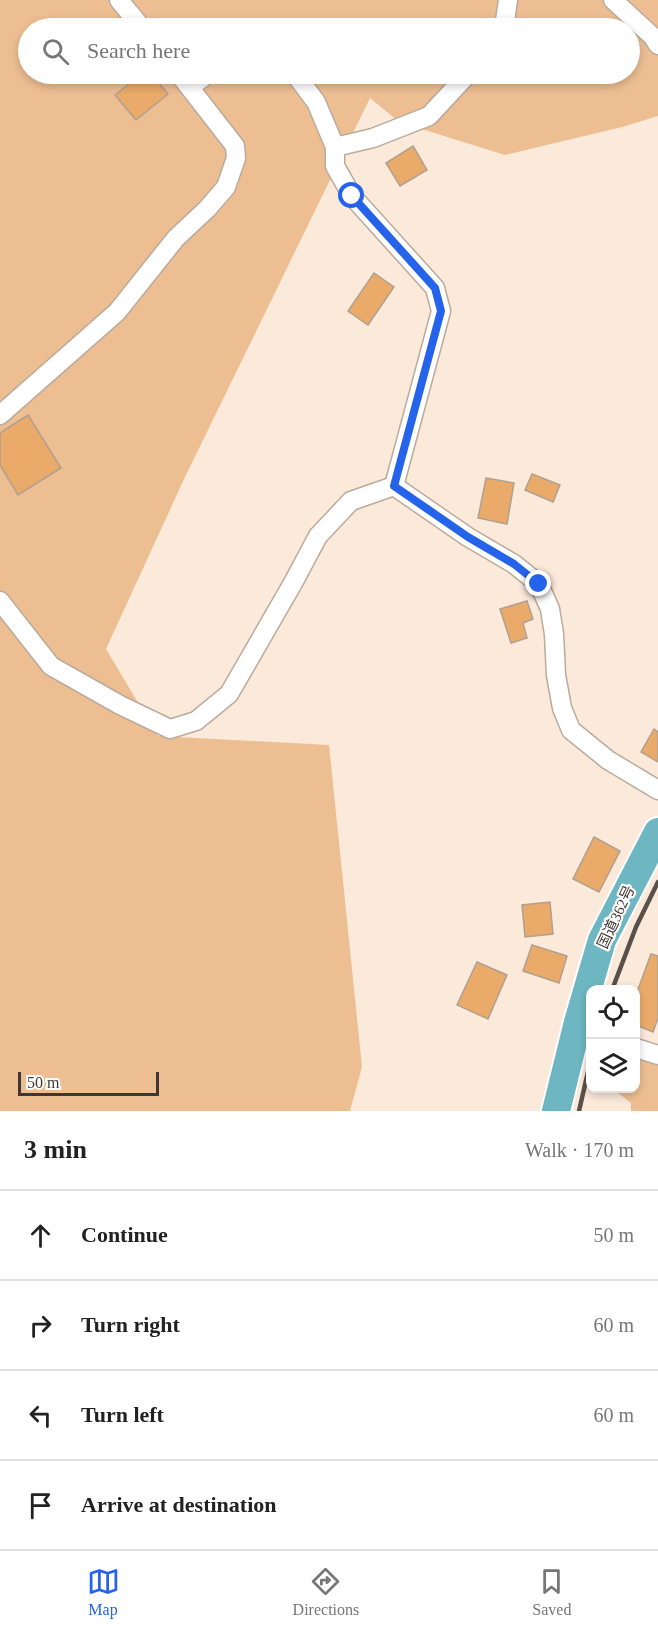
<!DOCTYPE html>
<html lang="en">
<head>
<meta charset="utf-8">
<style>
  :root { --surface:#fff; --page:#f2f2f2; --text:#222; --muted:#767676; --line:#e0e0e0; --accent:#2563eb }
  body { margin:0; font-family:"Times New Roman","Noto Sans JP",serif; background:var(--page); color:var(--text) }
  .controls { position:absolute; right:18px; bottom:18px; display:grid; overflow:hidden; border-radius:12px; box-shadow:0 3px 9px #0003 }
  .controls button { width:54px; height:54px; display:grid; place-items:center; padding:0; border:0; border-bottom:2px solid var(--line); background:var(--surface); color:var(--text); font:30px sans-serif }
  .scale { position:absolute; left:18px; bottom:15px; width:141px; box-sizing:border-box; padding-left:6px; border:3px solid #3f3832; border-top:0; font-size:16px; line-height:21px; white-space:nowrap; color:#3f3832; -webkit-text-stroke:4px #fff; paint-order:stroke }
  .stop { position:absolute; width:18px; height:18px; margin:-14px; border:4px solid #2563eb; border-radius:50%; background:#fff }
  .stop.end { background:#2563eb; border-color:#fff; box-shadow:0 2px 6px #0008 }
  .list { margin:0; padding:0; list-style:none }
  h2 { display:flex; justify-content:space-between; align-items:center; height:78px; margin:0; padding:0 24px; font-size:26px }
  h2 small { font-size:20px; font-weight:400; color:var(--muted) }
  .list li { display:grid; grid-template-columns:39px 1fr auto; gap:18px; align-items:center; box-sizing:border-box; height:90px; padding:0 24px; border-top:2px solid var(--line) }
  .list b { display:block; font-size:22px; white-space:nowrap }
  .list em { font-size:20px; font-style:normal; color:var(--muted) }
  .icon { flex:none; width:33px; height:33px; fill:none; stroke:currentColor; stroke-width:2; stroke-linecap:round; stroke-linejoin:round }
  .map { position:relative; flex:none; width:658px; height:1111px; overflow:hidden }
  .search { position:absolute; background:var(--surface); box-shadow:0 3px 9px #0003; left:18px; right:18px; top:18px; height:66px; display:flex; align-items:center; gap:15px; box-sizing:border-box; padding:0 21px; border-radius:33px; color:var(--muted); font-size:22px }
  .sheet { height:438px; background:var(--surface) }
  nav { display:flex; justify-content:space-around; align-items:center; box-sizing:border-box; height:84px; border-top:2px solid var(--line); background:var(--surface); font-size:16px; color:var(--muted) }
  nav a { display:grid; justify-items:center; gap:3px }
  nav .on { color:var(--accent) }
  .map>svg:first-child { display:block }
  .green { fill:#edbe92; fill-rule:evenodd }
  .building { fill:#eaaa6a; stroke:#b0a091; stroke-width:1.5 }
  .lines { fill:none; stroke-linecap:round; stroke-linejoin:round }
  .minor-casing { stroke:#bbab9c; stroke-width:21 }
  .trunk-casing { stroke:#fff; stroke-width:32 }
  .minor { stroke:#fff; stroke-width:18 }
  .trunk { stroke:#6eb7c2; stroke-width:28 }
  .rail { stroke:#595049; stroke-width:4.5 }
  .route { stroke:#2563eb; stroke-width:8 }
  .labels { text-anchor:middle; stroke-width:4.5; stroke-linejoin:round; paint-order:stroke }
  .street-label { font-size:15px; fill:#3f3832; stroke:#fff }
</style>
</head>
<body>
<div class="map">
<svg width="658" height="1111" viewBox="0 0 658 1111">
  <rect width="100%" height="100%" fill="#fbe9da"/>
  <g class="green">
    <path d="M0,0H658V116L622,127L505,155L399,122L370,98L185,477L106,649L158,736L329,745L362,1067L350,1111H0ZM28,28H630V74H28Z"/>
    <path d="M636,1056L658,1058V1111H631V1103L613,1089L636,1088Z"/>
  </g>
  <g class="building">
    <path d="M106,74H126L115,83Z"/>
    <path d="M141,74H151L168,94L136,120L115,95Z"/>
    <path d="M413,146L427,170L400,186L386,163Z"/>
    <path d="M374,273L394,287L368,325L348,311Z"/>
    <path d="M28,415L61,468L18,495L0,465V433Z"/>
    <path d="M532,474L560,485L553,502L525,490Z"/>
    <path d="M486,478L514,483L507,524L478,518Z"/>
    <path d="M527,601L533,619L523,623L527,638L511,643L500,609Z"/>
    <path d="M654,729L658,732V762L641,752Z"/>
    <path d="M594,837L620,851L599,892L573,879Z"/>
    <path d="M550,902L553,934L525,937L522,905Z"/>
    <path d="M532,945L567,956L559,983L523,971Z"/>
    <path d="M651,954L658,956V1018L653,1032L636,1025V995Z"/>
    <path d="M477,962L507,975L488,1019L457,1005Z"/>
  </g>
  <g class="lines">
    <g class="minor-casing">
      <g id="minor">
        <path d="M119,0L142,28"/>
        <path d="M613,0L653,37L658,45"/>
        <path d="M504,28L508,0"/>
        <path d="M295,74L316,102L335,147V166L352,196L435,288L441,311L394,486"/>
        <path d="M190,87L208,74"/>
        <path d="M335,147L373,138L429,116L468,74"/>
        <path d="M0,415L117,312L176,238L207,209L226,187L236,158L235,146L179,74"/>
        <path d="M394,486L468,537L514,564L539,584L550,609L554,634L556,675L562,708L571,730L608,760L658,790"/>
        <path d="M0,601L51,666L120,705L170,729L196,721L229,694L293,583L318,536L351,501L394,486"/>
        <path d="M636,1048L658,1055"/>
      </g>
    </g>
    <g class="trunk-casing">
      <path id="trunk" d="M556,1111L578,1022L602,940L658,832"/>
    </g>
    <use href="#minor" class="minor"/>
    <use href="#trunk" class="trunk"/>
    <g class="rail">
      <path d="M612,990L636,927L658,882"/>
      <path d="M579,1111L590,1063"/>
    </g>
  </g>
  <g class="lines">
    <path class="route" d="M352,196L435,288L441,311L394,486L468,537L514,564L539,584"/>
  </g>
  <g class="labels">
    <g class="street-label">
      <text transform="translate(616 917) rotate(-65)" y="5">国道362号</text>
    </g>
  </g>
</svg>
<div class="controls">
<button><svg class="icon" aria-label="locate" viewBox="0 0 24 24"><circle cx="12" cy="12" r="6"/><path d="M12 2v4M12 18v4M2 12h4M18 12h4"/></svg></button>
<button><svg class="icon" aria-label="layers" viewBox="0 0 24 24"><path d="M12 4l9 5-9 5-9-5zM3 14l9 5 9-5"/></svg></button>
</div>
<div class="scale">50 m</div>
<div class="stop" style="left:352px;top:196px"></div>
<div class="stop end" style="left:539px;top:584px"></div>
<div class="search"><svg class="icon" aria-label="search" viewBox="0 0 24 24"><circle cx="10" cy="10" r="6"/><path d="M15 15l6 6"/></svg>Search here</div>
</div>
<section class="sheet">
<h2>3 min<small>Walk · 170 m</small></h2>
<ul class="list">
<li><svg class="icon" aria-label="ahead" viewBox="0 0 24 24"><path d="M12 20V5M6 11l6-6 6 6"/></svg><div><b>Continue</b></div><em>50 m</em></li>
<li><svg class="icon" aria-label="right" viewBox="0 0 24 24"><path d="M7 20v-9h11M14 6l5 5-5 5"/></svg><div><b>Turn right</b></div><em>60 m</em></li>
<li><svg class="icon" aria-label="left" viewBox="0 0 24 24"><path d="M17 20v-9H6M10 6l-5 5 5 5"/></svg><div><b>Turn left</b></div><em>60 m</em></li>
<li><svg class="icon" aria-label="arrive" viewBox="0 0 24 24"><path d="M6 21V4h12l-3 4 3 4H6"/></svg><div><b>Arrive at destination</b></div></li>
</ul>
</section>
<nav>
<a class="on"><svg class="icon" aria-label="map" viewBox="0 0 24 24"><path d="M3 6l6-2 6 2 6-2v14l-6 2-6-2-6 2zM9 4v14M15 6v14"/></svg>Map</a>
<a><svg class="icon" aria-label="directions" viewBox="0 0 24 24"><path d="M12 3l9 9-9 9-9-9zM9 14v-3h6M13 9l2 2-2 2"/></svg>Directions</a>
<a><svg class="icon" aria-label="saved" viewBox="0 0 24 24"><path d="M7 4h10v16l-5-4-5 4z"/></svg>Saved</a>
</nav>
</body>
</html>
